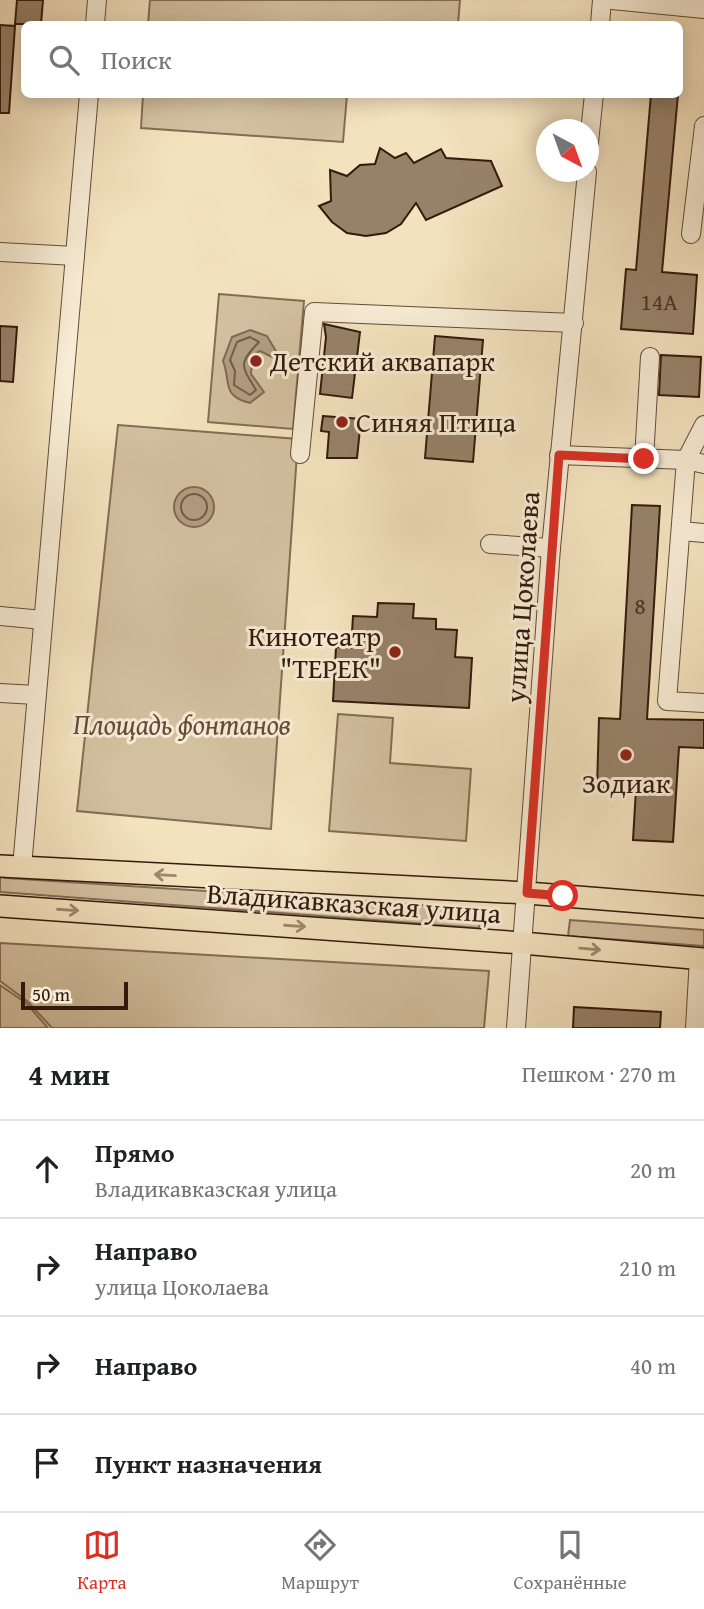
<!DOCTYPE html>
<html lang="ru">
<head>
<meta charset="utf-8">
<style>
  :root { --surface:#fff; --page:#f2f2f2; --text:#202124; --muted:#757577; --line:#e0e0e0; --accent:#d93025 }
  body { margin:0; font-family:"Gentium Book Plus",serif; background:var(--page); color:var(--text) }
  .compass { position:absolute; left:536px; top:119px; width:63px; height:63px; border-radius:50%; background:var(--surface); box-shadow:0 4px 18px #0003; rotate:139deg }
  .scale { position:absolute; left:21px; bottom:18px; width:107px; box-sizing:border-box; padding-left:7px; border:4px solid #34190d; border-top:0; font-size:19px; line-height:24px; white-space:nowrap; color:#34190d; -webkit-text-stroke:5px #f7ecd5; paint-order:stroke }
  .stop { position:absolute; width:21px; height:21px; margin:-16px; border:5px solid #d93025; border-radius:50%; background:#fff }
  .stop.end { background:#d93025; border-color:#fff; box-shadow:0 2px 7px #0008 }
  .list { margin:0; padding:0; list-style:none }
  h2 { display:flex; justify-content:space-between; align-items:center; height:91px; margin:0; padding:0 28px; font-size:30px }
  h2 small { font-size:23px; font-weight:400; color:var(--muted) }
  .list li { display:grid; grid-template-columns:46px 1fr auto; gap:21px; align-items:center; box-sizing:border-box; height:98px; padding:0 28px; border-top:2px solid var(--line) }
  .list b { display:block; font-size:26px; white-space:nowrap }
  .list p { margin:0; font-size:23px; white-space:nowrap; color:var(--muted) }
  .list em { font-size:23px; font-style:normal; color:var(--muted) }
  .icon { flex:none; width:38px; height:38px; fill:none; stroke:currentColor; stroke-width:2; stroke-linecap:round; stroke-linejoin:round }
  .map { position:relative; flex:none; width:704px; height:1028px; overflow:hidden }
  .search { position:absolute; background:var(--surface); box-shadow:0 4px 18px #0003; left:21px; right:21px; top:21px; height:77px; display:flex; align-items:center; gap:18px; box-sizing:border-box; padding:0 24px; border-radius:10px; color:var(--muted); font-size:26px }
  .sheet { height:483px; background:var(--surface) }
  nav { display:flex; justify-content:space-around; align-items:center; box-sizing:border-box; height:98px; border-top:2px solid var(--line); background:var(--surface); font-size:19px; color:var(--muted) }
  nav a { display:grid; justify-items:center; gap:4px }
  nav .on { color:var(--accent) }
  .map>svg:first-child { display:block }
  .green { fill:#d3c0a0; stroke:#846c56; stroke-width:2 }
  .water { fill:#b29e82; stroke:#806953; stroke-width:2 }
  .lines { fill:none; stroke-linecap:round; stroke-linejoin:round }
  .shore { stroke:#735c48; stroke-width:2 }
  .building { fill:#978269; stroke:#34190d; stroke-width:2 }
  .minor-casing { stroke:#644b39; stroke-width:20 }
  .major-casing { stroke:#34190d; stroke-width:24 }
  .minor { stroke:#f7ecd5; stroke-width:18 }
  .major { stroke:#f3e2be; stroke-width:21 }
  .oneway { stroke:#9d886e }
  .route { stroke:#d93025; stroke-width:9 }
  .poi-dot { fill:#8f2418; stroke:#f7ecd5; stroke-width:2.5 }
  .labels { text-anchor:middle; stroke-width:6; stroke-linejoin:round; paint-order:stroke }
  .number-label { font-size:24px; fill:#4d3324 }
  .poi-label { font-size:28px; fill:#34190d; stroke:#f7ecd5; text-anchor:start }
  .street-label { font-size:28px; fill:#34190d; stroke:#f7ecd5 }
  .park-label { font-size:28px; font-style:italic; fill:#644b39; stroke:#f7ecd5 }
</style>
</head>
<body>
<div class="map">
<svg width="704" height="1028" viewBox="0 0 704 1028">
  <rect width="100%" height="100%" fill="#f3e2be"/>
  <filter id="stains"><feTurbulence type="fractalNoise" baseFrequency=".00286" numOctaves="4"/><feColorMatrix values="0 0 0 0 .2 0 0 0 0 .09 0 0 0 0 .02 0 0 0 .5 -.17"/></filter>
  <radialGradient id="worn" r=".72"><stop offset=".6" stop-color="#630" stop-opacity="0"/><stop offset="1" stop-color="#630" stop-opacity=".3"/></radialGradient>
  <g class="green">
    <path d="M150,0H460L458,24H148Z"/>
    <path d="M143,95H347L343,142L141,128Z"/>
    <path d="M219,294L304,301L293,429L208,422Z"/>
    <path d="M118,425L298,439L271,829L77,811Z"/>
    <path d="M338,714L393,718L390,763L471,769L466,841L329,831Z"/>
    <path d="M0,877L6,878L481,909L479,928L0,892Z"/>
    <path d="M570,920L704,930V946L568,936Z"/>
    <path d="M0,943L489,971L484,1028H52L27,1001L0,981Z"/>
    <path d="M0,985L26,1003L48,1028H0Z"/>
  </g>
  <g class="water">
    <path d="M250,330L267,336L277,353L272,357L260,351L253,355L251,374L264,392L250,403C221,396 231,381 223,361L232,337Z"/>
    <circle cx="194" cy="507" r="20"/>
  </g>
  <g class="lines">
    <g class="shore">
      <path d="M250,337L259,342C238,364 241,365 256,390L250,395L234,385L235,371L230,360L237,342Z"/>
      <circle cx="194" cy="507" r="13"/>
    </g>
  </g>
  <g class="building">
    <path d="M17,0H43L41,24H15Z"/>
    <path d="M0,25L15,26L9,113H0Z"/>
    <path d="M651,94H678L662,272L697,275L693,334L621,329L626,269L636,270Z"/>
    <path d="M380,148L395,158L406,153L414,163L441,149L446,158L491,161L502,186L426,220L416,203L401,224L386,233L366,236L347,233L332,222L319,206L331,201L330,170L347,176L360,165L375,164Z"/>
    <path d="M324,324L360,332L352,398L320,394L326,337Z"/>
    <path d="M0,326L17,327L13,382L0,381Z"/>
    <path d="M435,336L483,340L473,462L425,458Z"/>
    <path d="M661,355L701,357L699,397L659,395Z"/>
    <path d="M323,416L361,419L357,458H327L329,432L321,431Z"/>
    <path d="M632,505L660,506L647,719L704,720V748L679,747L673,842L633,840L636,789L597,788L599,718L620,719Z"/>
    <path d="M378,603L414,604L413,618L436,619V629L457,630L455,657L472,658L469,708L333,701L336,647L351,648L353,616L377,617Z"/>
    <path d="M574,1007L661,1012L660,1028H573Z"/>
  </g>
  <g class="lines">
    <g class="minor-casing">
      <g id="minor">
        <path d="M612,0L704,9"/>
        <path d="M95,24L97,0"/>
        <path d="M600,24L602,0"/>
        <path d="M588,152L594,94"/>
        <path d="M691,234L704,126"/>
        <path d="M0,252L75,256"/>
        <path d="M704,425L686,460L704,464"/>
        <path d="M300,454L314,312L574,323"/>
        <path d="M559,455L686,460L667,701L704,703"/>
        <path d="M644,459L650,357"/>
        <path d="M681,531L704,533"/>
        <path d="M490,544L551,548"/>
        <path d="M0,616L43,620"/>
        <path d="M0,693L36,695"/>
        <path d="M22,867L89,94"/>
        <path d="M516,1028L551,548L587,172"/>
        <path d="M695,1028L699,958"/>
      </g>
    </g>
    <g class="major-casing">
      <g id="major">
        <path d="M0,866L527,893L704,907"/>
        <path d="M0,906L522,943L704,959"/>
      </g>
    </g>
    <use href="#minor" class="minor"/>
    <use href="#major" class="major"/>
  </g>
  <defs><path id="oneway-shaft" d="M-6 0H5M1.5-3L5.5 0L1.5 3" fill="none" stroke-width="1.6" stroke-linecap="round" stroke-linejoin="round" transform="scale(1.75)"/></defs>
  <g class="oneway">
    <use href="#oneway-shaft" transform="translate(165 875) rotate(-177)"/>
    <use href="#oneway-shaft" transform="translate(68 910) rotate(4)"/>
    <use href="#oneway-shaft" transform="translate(295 926) rotate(4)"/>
    <use href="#oneway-shaft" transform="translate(590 949) rotate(5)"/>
  </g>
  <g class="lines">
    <path class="route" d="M563,896L527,893L559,455L644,459"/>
  </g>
  <g class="poi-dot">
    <circle cx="256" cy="361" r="7"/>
    <circle cx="342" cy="422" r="7"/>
    <circle cx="395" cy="652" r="7"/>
    <circle cx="626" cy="755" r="7"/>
  </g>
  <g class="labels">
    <g class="number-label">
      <text x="659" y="310">14А</text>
      <text x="640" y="614">8</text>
    </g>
    <g class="poi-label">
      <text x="270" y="371">Детский аквапарк</text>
      <text x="356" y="432">Синяя Птица</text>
      <text x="381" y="646" text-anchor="end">Кинотеатр<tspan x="381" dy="32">"ТЕРЕК"</tspan></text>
      <text x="626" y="793" text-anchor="middle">Зодиак</text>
    </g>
    <g class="street-label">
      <text transform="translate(522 597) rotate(-86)" y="10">улица Цоколаева</text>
      <text transform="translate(354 903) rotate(4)" y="10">Владикавказская улица</text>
    </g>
    <g class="park-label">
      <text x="182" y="734">Площадь фонтанов</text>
    </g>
  </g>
  <rect width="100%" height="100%" filter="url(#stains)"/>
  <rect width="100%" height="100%" fill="url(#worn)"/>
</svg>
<svg class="compass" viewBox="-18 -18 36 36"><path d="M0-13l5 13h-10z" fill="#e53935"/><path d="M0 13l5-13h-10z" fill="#757577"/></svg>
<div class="scale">50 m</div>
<div class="stop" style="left:563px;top:896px"></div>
<div class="stop end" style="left:644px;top:459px"></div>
<div class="search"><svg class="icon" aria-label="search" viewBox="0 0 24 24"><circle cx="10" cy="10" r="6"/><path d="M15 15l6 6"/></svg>Поиск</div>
</div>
<section class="sheet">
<h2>4 мин<small>Пешком · 270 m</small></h2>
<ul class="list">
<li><svg class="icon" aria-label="ahead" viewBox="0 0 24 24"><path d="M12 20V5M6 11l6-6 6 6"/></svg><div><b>Прямо</b><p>Владикавказская улица</p></div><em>20 m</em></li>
<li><svg class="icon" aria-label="right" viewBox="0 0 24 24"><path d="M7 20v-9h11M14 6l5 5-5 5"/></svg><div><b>Направо</b><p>улица Цоколаева</p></div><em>210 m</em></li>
<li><svg class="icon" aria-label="right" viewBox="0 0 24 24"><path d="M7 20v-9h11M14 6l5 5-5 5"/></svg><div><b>Направо</b></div><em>40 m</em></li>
<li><svg class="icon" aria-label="arrive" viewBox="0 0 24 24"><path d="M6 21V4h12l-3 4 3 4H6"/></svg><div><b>Пункт назначения</b></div></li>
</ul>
</section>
<nav>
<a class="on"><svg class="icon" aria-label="map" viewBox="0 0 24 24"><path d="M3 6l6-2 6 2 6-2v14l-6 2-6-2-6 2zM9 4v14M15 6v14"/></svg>Карта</a>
<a><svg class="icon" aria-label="directions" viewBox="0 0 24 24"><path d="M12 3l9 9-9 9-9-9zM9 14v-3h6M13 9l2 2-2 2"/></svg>Маршрут</a>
<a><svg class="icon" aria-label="saved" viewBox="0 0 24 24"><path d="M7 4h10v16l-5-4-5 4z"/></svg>Сохранённые</a>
</nav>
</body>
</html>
